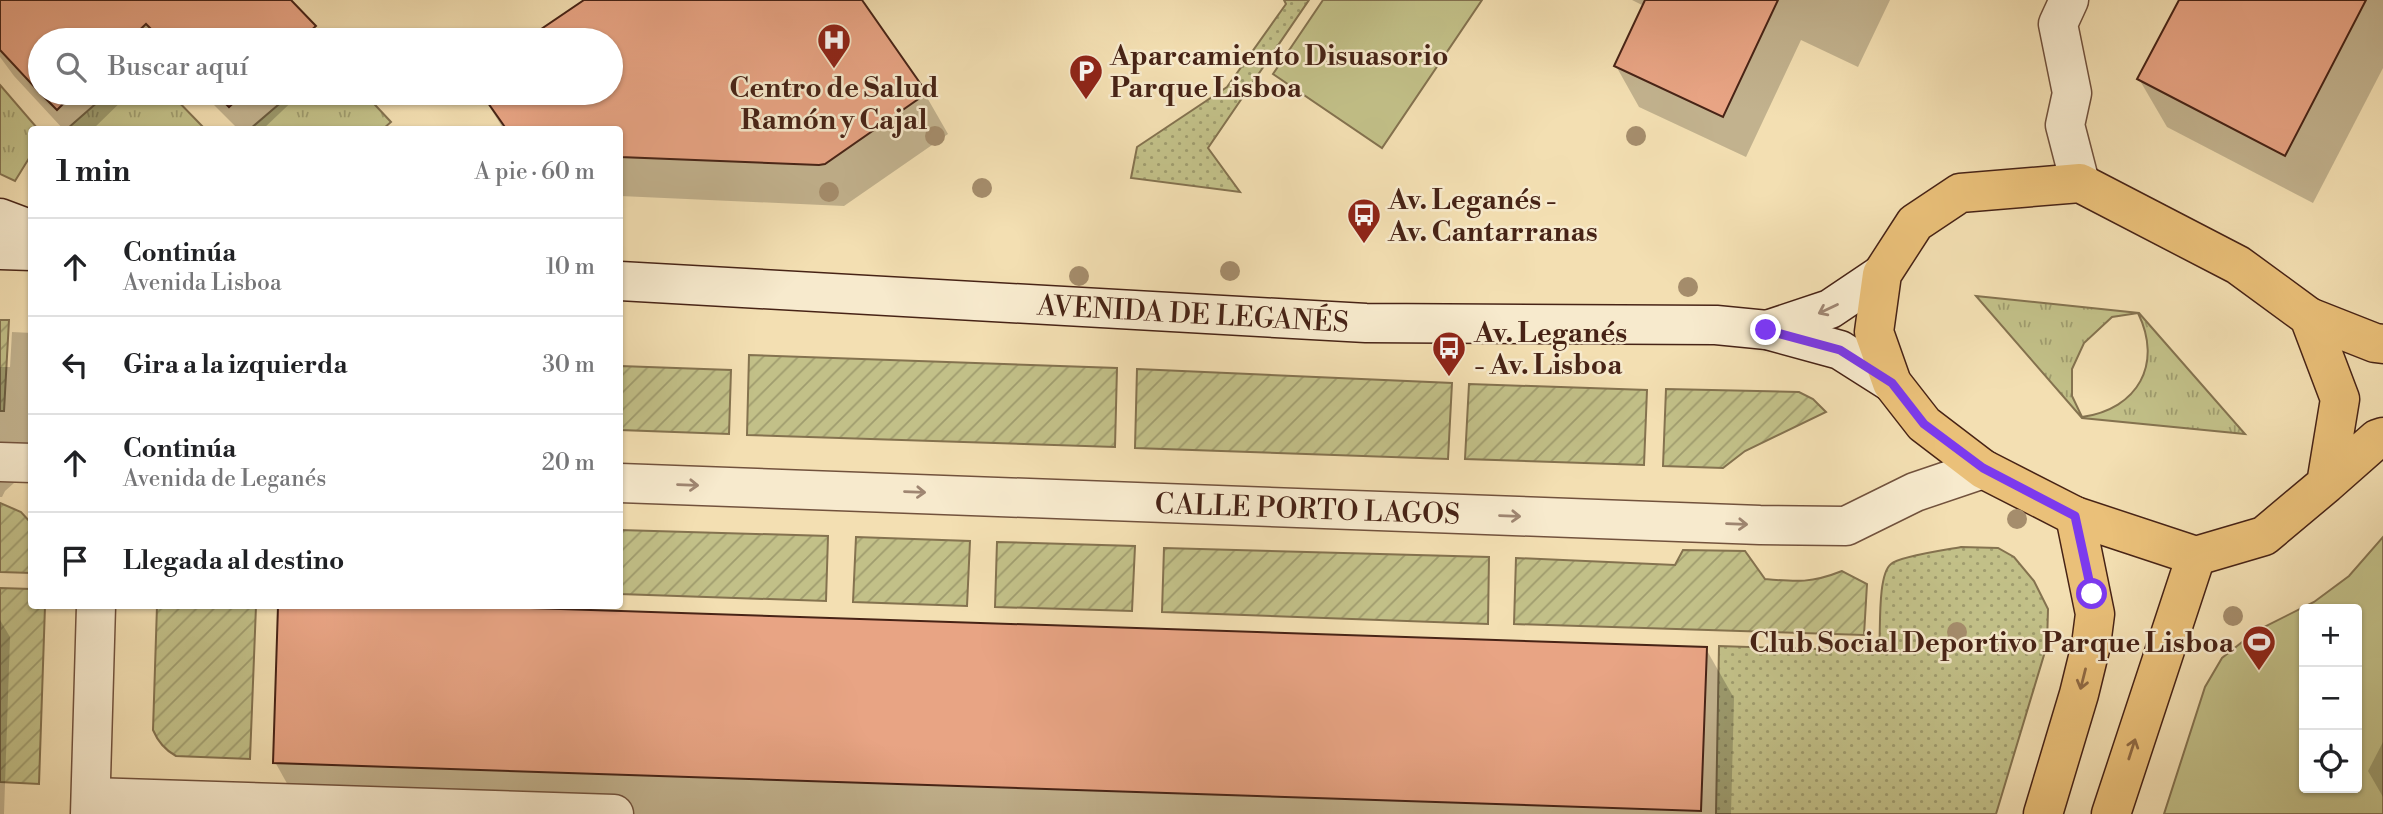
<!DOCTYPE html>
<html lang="es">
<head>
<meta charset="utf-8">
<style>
  :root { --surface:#fff; --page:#f2f2f2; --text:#202124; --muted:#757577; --line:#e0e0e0 }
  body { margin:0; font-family:"Libre Bodoni",serif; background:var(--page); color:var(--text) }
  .controls { position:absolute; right:21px; bottom:21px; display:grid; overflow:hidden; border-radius:7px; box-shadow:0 2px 5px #0004 }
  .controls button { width:63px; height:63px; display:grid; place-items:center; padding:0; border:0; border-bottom:2px solid var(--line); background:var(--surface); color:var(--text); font:35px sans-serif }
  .stop { position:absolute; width:21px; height:21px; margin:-16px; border:5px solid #7c3aed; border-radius:50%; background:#fff }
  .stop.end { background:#7c3aed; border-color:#fff; box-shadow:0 2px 7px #0008 }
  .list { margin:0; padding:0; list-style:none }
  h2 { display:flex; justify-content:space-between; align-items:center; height:91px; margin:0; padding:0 28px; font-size:30px }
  h2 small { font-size:23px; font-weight:400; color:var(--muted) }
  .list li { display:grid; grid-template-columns:46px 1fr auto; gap:21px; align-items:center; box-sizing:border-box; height:98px; padding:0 28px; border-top:2px solid var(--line) }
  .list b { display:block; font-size:26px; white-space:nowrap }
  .list p { margin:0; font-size:23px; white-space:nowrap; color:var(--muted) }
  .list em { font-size:23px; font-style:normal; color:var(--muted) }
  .icon { flex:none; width:38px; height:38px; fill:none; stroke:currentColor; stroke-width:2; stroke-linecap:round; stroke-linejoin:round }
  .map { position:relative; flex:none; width:2383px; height:814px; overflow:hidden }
  .search { position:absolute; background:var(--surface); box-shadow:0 2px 5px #0004; left:28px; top:28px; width:595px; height:77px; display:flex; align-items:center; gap:18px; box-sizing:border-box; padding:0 24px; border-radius:38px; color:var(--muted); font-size:26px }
  .panel { position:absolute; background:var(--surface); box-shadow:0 2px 5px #0004; left:28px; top:126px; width:595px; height:483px; border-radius:7px }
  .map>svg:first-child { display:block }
  .grass { fill:url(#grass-tufts); stroke:#84724f; stroke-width:2; fill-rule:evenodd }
  .park { fill:url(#park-dots); stroke:#84724f; stroke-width:2 }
  .garden { fill:url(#garden-furrows); stroke:#84724f; stroke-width:2 }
  .pitch { fill:#c2c088; stroke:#84724f; stroke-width:2; fill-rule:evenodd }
  .shadow { fill:#0003 }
  .building { fill:#e8a484; stroke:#472316; stroke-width:2 }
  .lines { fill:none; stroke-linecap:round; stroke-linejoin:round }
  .street-casing { stroke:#72523d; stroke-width:41 }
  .secondary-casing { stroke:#472316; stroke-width:41 }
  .primary-casing { stroke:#472316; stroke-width:41 }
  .street { stroke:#f7eacd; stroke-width:38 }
  .secondary { stroke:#f7eacd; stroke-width:38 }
  .primary { stroke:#eac079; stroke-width:38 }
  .tree { fill:#a58d6c }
  .oneway { stroke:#9f8672 }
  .oneway2 { stroke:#906a43 }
  .route { stroke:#7c3aed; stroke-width:9 }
  .labels { text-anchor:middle; stroke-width:5; stroke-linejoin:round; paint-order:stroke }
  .poi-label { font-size:28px; font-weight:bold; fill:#472316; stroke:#f7eacd; text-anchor:start }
  .street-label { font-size:28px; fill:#472316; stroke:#f7eacd }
</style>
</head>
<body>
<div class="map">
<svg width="2383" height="814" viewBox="0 0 2383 814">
  <defs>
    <pattern id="grass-tufts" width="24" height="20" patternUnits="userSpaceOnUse" patternTransform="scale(1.75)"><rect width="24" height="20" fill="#c2c088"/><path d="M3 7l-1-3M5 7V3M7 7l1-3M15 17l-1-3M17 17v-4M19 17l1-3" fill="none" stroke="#9f9c6e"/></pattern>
    <pattern id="park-dots" width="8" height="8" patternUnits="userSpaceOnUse" patternTransform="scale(1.75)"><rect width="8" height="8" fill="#c2c088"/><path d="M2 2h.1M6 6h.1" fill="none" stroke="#9f9c6e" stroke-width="1.8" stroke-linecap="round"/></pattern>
    <pattern id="garden-furrows" width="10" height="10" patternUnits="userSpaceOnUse" patternTransform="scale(1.75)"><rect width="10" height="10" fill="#c2c088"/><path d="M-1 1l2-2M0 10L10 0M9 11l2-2" fill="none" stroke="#9f9c6e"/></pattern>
  </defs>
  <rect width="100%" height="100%" fill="#f3dfb2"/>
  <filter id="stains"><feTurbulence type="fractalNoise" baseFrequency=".00286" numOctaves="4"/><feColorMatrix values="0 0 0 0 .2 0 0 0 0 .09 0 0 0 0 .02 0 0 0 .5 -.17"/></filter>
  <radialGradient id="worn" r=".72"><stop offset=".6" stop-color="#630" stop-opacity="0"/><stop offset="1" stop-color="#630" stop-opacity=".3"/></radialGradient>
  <g class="grass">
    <path d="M0,85L38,129L32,130L31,155L15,181L0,174Z"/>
    <path d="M108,93H170L205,129H67Z"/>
    <path d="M292,93H364L391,122L383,129H250Z"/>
    <path d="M1976,296L2139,313L2245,434L2082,418ZM2138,313C2163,364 2138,409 2082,417L2072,396V369L2084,343L2112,317Z"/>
  </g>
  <g class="park">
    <path d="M1284,0H1309L1208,148L1240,192L1131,178L1137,147L1227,87L1286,4Z"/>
    <path d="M1961,547L1998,548L2014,557L2034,581L2048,609L2047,645L1996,814H1716L1719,646L1879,651C1881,632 1877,575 1891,564C1900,556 1946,550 1961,547Z"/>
  </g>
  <g class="garden">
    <path d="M0,320H9L4,411H0Z"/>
    <path d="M749,355L1117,368L1115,447L747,435Z"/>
    <path d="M620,366L731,370L729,434L620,430Z"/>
    <path d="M1137,369L1452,383L1448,459L1135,448Z"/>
    <path d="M1469,384L1647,390L1644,465L1465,459Z"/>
    <path d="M1666,389L1799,392L1813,399L1826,412L1745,451L1723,468L1663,466Z"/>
    <path d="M0,503L21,512L31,523V573L0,572Z"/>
    <path d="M620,530L828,536L826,601L620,594Z"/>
    <path d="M856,537L970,541L967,606L853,602Z"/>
    <path d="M997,542L1135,546L1132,611L995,607Z"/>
    <path d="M1164,548L1489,557L1488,624L1162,612Z"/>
    <path d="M1683,550L1745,551L1765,579C1797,582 1812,583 1842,571L1867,584L1864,635L1514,624L1516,558L1675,565Z"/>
    <path d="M0,588L31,589L32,606H45L39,784L0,782Z"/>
    <path d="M157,606H256L250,759L176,756C165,750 158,742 153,730Z"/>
  </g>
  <g class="pitch">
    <path d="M1323,0H1482L1382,148L1273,74Z"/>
    <path d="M2383,537V814H2164L2205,687L2222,658L2256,631L2314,602L2349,576ZM2304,609H2357V788H2304Z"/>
  </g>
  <g class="shadow">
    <path d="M0,0H288L314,27L322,40H40V93H130L92,130H64L14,76L0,57Z"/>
    <path d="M587,0H860L925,94L948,134L844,206L620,196V130H504L481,93H611V40H528Z"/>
    <path d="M1632,0H1890L1858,67L1801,40L1746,157L1639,107L1616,66L1644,6Z"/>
    <path d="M2181,0H2383V68L2313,203L2167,127L2139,79Z"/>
    <path d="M202,93H301L262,130H239Z"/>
    <path d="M12,332L32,333V481L14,483L5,491L2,497H0V367H10Z"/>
    <path d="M281,606H421L1706,649L1734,698L1731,814H374L303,812L275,762Z"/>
    <path d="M0,620L10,637L4,814H0Z"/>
    <path d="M2383,742V797L2368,771Z"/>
  </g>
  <g class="building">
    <path d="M0,0H291L316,26L300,40H162L146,24L129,40H40V93L0,50Z"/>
    <path d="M584,0H862L927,93L825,164L819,165L620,157V130H507L481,93H611V40H525Z"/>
    <path d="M1645,0H1778L1723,117L1614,66Z"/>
    <path d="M2179,0H2366L2285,156L2137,79Z"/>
    <path d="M40,93H74L57,110Z"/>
    <path d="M215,93H244L229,107Z"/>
    <path d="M278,606H472L1707,647L1701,811L273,763Z"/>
  </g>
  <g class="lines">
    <g class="street-casing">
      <g id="street">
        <path d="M2069,0L2058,24L2072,93L2065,125L2080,183"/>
        <path d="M0,462L32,463"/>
        <path id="s1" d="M620,483L1760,525L1846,526L1915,492L1983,469"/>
        <path d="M91,797L614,814"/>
        <path d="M90,814L96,606"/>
      </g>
    </g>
    <g class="secondary-casing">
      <g id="secondary">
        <path d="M0,218L32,230"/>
        <path d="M0,250L32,251"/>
        <path id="s2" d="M620,281L1366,323L1716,325L1767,330L1840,350L1892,383"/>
        <path d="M1767,330L1830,309L1882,274"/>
      </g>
    </g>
    <g class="primary-casing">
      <g id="primary">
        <path d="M2309,317L2375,343L2383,344"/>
        <path d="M2326,484L2340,399L2309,317L2238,265L2080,183L1960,193L1915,223L1882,274L1874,332L1892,383L1924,424L1983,469L2075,516L2196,556L2264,536L2326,484L2377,439L2383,437"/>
        <path d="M2043,814L2079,694L2091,645L2095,614L2075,516"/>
        <path d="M2111,814L2196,556"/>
      </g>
    </g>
    <use href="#street" class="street"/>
    <use href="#secondary" class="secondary"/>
    <use href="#primary" class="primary"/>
  </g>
  <g class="tree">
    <circle cx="935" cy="136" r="10"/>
    <circle cx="1636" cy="136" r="10"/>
    <circle cx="982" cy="188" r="10"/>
    <circle cx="829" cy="192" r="10"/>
    <circle cx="1230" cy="271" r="10"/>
    <circle cx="1079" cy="276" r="10"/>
    <circle cx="1688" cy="287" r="10"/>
    <circle cx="2017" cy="519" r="10"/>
    <circle cx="2233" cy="616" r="10"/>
    <circle cx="1957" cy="632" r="10"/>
  </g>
  <defs><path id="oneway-shaft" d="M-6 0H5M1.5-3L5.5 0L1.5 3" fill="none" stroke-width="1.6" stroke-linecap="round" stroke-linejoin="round" transform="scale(1.75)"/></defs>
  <g class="oneway">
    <use href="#oneway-shaft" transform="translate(1828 309) rotate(155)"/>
    <use href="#oneway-shaft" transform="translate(688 485) rotate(2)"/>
    <use href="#oneway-shaft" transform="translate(915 492) rotate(2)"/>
    <use href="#oneway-shaft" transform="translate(1510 516) rotate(2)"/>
    <use href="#oneway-shaft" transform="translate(1737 524) rotate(2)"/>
  </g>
  <g class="oneway2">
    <use href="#oneway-shaft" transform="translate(2083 679) rotate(104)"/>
    <use href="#oneway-shaft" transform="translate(2132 749) rotate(-72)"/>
  </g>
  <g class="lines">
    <path class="route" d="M1766,330L1840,350L1892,383L1924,424L1983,468L2075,516L2092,594"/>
  </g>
  <defs>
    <g id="hospital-pin" transform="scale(1.75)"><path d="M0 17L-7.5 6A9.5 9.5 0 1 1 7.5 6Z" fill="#8f2418" stroke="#f7eacd"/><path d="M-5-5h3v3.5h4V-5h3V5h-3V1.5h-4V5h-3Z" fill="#fff"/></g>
    <g id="parking-pin" transform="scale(1.75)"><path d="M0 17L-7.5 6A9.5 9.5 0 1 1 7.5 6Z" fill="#8f2418" stroke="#f7eacd"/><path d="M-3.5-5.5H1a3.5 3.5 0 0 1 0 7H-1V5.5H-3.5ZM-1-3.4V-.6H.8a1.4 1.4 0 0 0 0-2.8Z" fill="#fff"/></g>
    <g id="bus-pin" transform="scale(1.75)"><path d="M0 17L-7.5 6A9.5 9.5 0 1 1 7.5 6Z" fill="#8f2418" stroke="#f7eacd"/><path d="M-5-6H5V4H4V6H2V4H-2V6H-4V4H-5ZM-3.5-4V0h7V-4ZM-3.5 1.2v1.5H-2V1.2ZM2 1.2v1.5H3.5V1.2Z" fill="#fff"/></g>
    <g id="stadium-pin" transform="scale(1.75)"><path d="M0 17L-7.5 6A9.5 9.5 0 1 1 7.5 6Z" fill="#8f2418" stroke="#f7eacd"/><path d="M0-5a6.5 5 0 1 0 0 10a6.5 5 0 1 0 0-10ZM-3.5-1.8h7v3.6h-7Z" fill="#fff"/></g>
  </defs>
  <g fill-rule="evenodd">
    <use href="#hospital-pin" x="834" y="40"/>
    <use href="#parking-pin" x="1086" y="71"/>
    <use href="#bus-pin" x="1364" y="215"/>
    <use href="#bus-pin" x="1449" y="348"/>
    <use href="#stadium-pin" x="2259" y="642"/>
  </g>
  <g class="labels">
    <g class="poi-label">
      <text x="1110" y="65">Aparcamiento Disuasorio<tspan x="1110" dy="32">Parque Lisboa</tspan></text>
      <text x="834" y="97" text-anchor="middle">Centro de Salud<tspan x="834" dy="32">Ramón y Cajal</tspan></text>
      <text x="1388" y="209">Av. Leganés -<tspan x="1388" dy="32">Av. Cantarranas</tspan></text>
      <text x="1474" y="342">Av. Leganés<tspan x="1474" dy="32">- Av. Lisboa</tspan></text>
      <text x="2234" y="652" text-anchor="end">Club Social Deportivo Parque Lisboa</text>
    </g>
    <g class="street-label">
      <text dy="10" stroke="none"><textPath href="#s2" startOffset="574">AVENIDA DE LEGANÉS</textPath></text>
      <text dy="10" stroke="none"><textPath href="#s1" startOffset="688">CALLE PORTO LAGOS</textPath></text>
    </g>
  </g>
  <rect width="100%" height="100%" filter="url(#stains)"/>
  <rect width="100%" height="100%" fill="url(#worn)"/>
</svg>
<div class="controls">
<button>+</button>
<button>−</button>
<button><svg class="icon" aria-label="locate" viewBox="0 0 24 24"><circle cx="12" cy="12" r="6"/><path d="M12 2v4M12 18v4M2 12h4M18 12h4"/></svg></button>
</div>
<div class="stop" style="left:2092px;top:594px"></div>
<div class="stop end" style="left:1766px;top:330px"></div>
<div class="search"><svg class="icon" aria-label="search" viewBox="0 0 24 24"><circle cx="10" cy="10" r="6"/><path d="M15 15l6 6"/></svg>Buscar aquí</div>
<section class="panel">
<h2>1 min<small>A pie · 60 m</small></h2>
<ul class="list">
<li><svg class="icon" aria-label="ahead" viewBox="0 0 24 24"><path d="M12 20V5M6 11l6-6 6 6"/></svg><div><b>Continúa</b><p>Avenida Lisboa</p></div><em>10 m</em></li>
<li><svg class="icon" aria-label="left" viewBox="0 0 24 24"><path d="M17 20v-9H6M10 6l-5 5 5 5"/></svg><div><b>Gira a la izquierda</b></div><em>30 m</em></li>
<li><svg class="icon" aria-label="ahead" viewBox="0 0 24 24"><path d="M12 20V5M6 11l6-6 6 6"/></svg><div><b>Continúa</b><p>Avenida de Leganés</p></div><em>20 m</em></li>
<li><svg class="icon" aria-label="arrive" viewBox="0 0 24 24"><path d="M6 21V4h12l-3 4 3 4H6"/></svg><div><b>Llegada al destino</b></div></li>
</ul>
</section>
</div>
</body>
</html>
